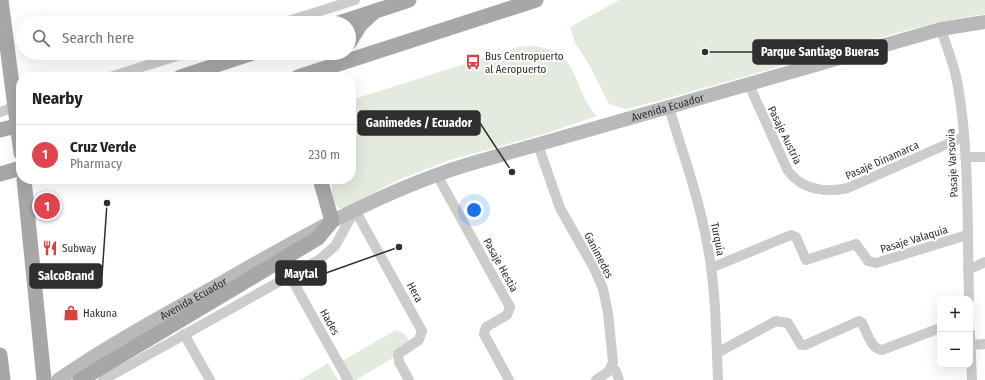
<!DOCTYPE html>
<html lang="en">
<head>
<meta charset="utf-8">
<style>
  :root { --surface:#fff; --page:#f6f6f6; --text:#202124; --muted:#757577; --line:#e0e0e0; --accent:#d8433f }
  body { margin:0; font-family:"Fira Sans Condensed",sans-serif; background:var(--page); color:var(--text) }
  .controls { position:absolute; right:12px; bottom:12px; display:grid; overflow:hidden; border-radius:8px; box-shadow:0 4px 16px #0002 }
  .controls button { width:36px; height:36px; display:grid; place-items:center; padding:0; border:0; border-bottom:1px solid var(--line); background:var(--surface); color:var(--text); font:20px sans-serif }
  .you { position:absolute; left:474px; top:210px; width:14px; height:14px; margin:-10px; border:3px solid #fff; border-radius:50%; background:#1a73e8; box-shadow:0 0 0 6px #1a73e833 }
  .badge { display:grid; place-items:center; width:26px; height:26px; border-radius:50%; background:var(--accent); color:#fff; font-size:13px; font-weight:700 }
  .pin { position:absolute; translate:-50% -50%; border:2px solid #fff; box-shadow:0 1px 4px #0006 }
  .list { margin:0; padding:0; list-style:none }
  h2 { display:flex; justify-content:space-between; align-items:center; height:52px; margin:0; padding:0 16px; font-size:17px }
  h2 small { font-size:13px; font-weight:400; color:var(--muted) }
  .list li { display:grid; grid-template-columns:26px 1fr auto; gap:12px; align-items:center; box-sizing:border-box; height:60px; padding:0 16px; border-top:1px solid var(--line) }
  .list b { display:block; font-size:15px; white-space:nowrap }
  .list p { margin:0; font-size:13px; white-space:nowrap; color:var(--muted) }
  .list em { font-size:13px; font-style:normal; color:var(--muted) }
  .icon { flex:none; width:22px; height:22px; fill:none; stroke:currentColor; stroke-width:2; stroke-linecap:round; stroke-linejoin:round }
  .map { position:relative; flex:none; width:985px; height:380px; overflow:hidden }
  .search { position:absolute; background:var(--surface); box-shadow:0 4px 16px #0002; left:16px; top:16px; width:340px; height:44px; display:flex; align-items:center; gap:10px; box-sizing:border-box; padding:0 14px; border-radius:22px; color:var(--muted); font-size:15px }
  .panel { position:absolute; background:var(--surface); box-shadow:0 4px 16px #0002; left:16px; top:72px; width:340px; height:112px; border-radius:16px }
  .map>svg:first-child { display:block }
  .green { fill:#e4ebde }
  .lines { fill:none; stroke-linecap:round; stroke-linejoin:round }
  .minor { stroke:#ccc; stroke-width:10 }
  .secondary { stroke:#b9b9b9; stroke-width:14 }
  .primary { stroke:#a7a7a7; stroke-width:15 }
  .labels { text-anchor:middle; stroke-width:4; stroke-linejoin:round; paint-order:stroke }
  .poi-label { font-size:11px; fill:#2f2f2f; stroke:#fff; text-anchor:start }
  .street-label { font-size:11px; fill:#2f2f2f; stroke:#fff }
  .leader { fill:none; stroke:#2f2f2f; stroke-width:1.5 }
  .callout-dot { fill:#2f2f2f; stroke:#fff; stroke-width:1.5 }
  .callout { fill:#2f2f2f; stroke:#2f2f2f; stroke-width:1.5 }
  .callout-label { font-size:12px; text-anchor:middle; font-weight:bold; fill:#fff }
</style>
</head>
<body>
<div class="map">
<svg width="985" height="380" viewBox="0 0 985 380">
  <rect width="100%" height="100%" fill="#fff"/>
  <g class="green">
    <path d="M619,0H985V14L943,21L904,31L662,100L626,109L609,104L587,61L575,43L570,27Z"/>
    <path d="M531,46C583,50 569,86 597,116L544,134L450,160L398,180L344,208H338L333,200L331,179H351V100L518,47Z"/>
    <path d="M396,330C403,332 408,335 409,343L403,352L356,380H352L342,361Z"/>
    <path d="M328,363L338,380H300Z"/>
  </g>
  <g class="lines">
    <g class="minor">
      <path d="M282,23L355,0"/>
      <path d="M941,29C946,45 952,60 956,76C970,145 967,228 969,299"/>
      <path d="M110,77L186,53"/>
      <path d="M749,85L788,171C803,190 824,193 848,188L963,137"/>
      <path d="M669,107C682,152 699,197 707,243C716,288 716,334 718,380"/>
      <path d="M0,112L19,105"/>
      <path d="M538,145L560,208L594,268L603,289L608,313L613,362L609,371L596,380"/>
      <path d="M965,157H985"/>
      <path d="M437,175L510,307L507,315L486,327L484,334L509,380"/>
      <path d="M355,210L422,331L419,340L398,354L399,362L409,380"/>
      <path d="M711,268L791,235L796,237L806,260L856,244L868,261L876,263L967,235"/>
      <path d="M968,270L985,262"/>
      <path d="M290,276L348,380"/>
      <path d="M970,333L972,380"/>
      <path d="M184,334L210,380"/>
      <path d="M970,345L985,344"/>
      <path d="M717,353L776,321L788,323L801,345H805L859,321L862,323C867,332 871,349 882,350L940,328"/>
      <path d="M611,367L616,371L619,380"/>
      <path d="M103,380L320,259L335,246L355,210"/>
    </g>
    <path class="secondary" id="s1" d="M58,380C110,344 166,314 221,283C300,238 379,192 466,165L941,29L985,22"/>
    <g class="primary">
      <path d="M1,0L21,153"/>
      <path d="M339,23L409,0"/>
      <path d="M349,43L360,25L373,13"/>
      <path d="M180,77L253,53"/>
      <path d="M298,77L536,0"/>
      <path d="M0,130L21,125"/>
      <path d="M0,174L21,168"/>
      <path d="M24,179L44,380"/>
      <path d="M0,355L3,380"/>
      <path d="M80,380L318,238L332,221L320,179"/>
    </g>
  </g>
  <defs>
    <g id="bus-bare" transform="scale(1.2)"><path d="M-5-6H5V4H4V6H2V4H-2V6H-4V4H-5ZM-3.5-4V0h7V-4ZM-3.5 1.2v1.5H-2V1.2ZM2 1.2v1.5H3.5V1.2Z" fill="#d8433f" stroke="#fff" stroke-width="2.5" paint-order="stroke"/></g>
    <g id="restaurant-bare" transform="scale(1.2)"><path d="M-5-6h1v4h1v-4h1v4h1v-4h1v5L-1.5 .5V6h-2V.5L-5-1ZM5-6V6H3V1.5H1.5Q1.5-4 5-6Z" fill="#d8433f" stroke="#fff" stroke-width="2.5" paint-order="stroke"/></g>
    <g id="shop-bare" transform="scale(1.2)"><path d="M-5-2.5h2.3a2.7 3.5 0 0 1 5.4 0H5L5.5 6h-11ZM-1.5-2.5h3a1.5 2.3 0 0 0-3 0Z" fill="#d8433f" stroke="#fff" stroke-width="2.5" paint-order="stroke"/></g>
  </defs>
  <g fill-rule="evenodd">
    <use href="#bus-bare" x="473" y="62"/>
    <use href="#restaurant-bare" x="50" y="248"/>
    <use href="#shop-bare" x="71" y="313"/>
  </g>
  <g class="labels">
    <g class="poi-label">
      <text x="485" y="60">Bus Centropuerto<tspan x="485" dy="13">al Aeropuerto</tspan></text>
      <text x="62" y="252">Subway</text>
      <text x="83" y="317">Hakuna</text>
    </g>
    <g class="street-label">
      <text dy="4" stroke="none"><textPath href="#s1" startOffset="672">Avenida Ecuador</textPath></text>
      <text transform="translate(785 135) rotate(64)" y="4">Pasaje Austria</text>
      <text transform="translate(882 160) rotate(-24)" y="4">Pasaje Dinamarca</text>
      <text transform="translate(952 163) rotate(-93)" y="4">Pasaje Varsovia</text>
      <text transform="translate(718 239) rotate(79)" y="4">Turquía</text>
      <text transform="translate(914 239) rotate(-17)" y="4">Pasaje Valaquia</text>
      <text transform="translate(599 255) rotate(63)" y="4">Ganímedes</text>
      <text transform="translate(501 265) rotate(61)" y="4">Pasaje Hestia</text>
      <text transform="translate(415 292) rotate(61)" y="4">Hera</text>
      <text dy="4" stroke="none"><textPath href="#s1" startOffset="158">Avenida Ecuador</textPath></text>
      <text transform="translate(330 322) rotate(61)" y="4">Hades</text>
    </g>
  </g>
  <path class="leader" d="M705 52L753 52M512 172L480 123M399 247L326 273M107 203L102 276"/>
  <g class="callout-dot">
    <circle cx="705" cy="52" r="4"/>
    <circle cx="512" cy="172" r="4"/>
    <circle cx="399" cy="247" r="4"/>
    <circle cx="107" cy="203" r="4"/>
  </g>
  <g class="callout">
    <rect x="753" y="40" width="134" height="24" rx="4"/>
    <rect x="358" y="111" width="122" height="24" rx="4"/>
    <rect x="276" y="261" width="50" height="24" rx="4"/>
    <rect x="30" y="264" width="72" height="24" rx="4"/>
  </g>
  <g class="callout-label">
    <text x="820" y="56">Parque Santiago Bueras</text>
    <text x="419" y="127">Ganimedes / Ecuador</text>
    <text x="301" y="278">Maytal</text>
    <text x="66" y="280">SalcoBrand</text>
  </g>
</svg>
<div class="controls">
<button>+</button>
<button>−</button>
</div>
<div class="you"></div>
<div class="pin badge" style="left:47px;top:206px;background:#e0444e">1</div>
<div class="search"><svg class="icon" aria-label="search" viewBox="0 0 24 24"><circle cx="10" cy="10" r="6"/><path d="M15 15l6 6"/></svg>Search here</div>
<section class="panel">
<h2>Nearby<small></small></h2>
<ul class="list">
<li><span class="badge" style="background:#e0444e">1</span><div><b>Cruz Verde</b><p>Pharmacy</p></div><em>230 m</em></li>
</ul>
</section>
</div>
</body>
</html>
